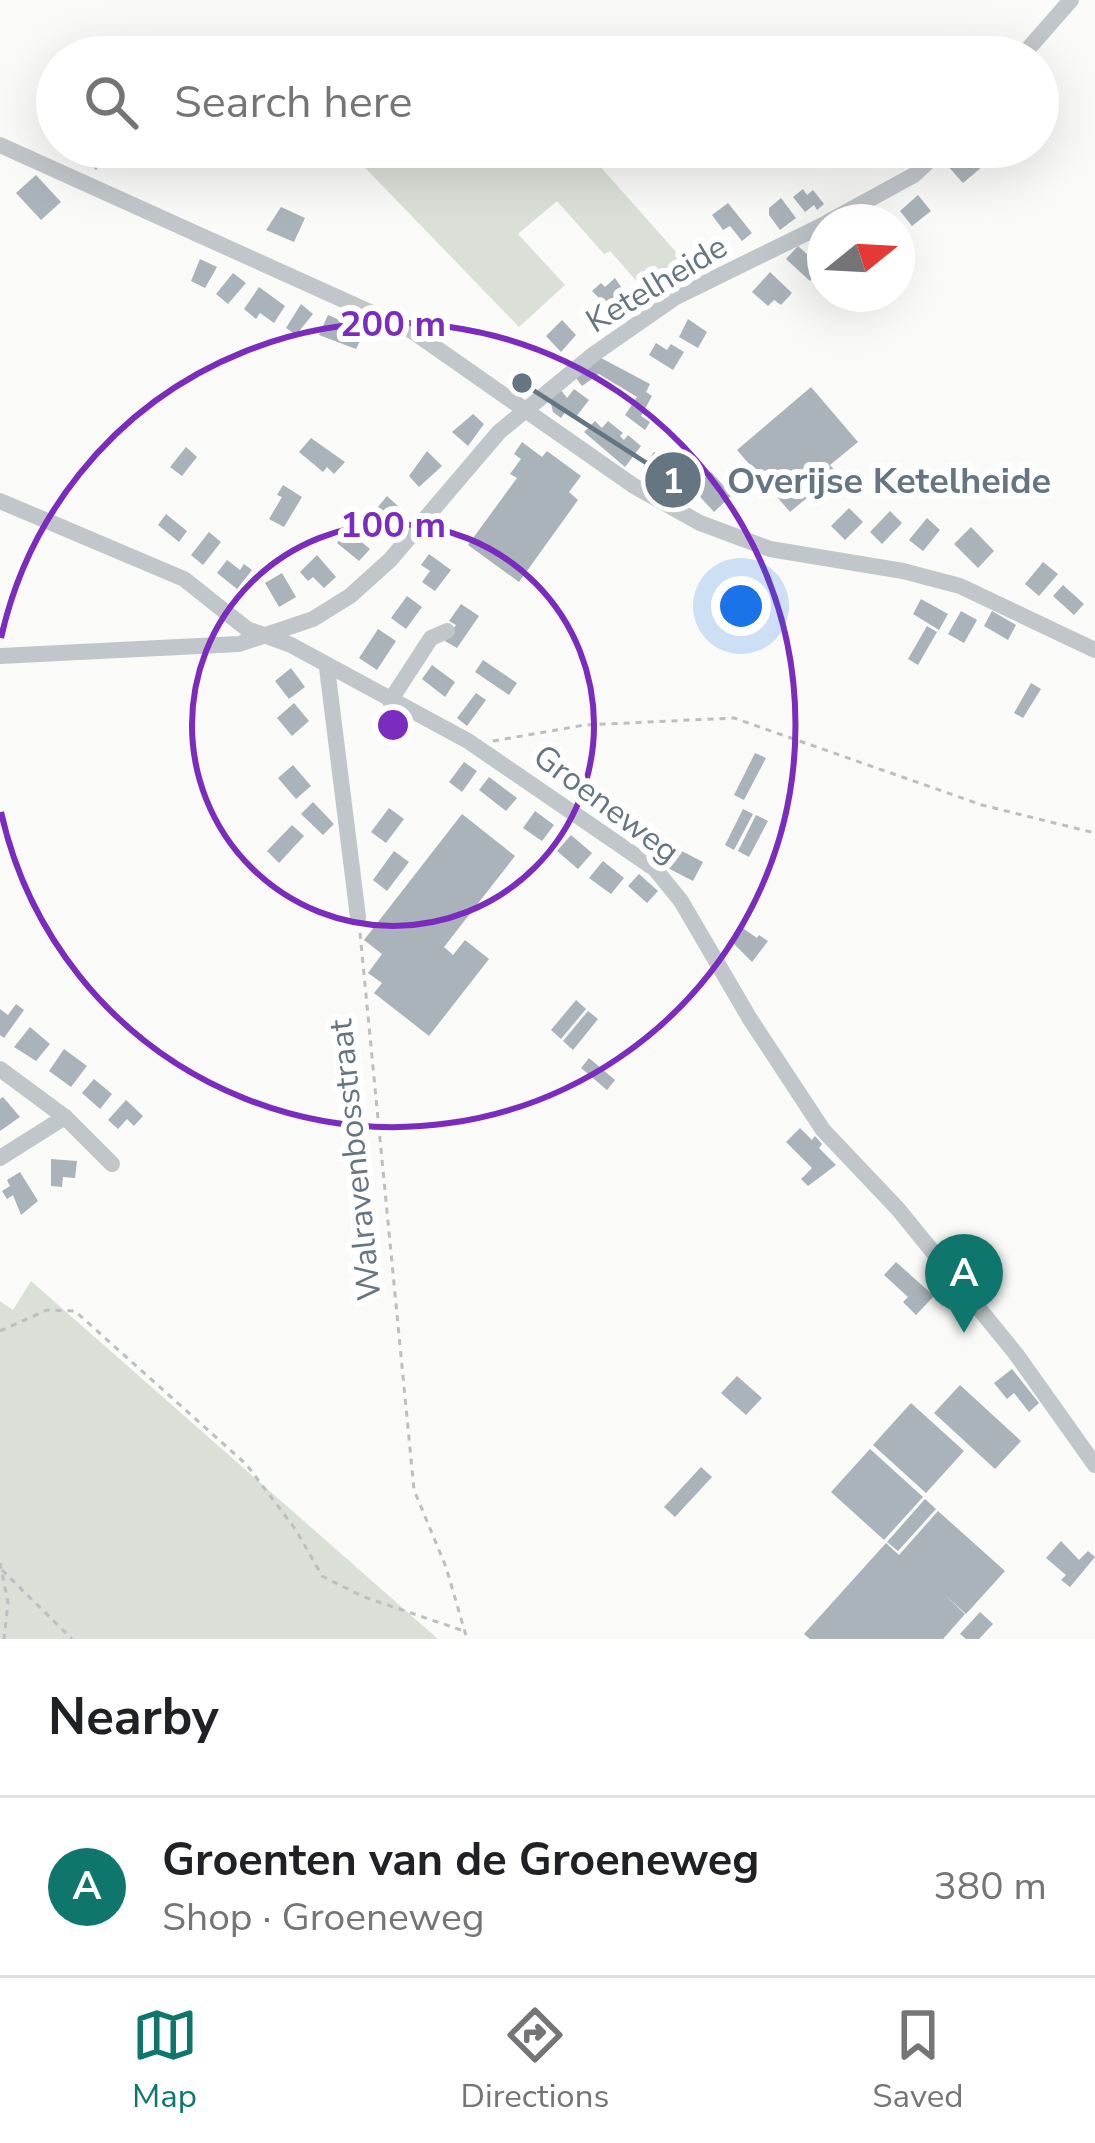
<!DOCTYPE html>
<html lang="en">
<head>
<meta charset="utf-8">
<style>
  :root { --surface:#fff; --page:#f6f6f6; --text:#202124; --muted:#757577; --line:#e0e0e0; --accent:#0f766e }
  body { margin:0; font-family:"Nunito Sans",sans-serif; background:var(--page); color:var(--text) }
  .compass { position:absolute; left:807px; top:204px; width:108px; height:108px; border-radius:50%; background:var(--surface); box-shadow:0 12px 48px #0002; rotate:72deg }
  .you { position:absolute; left:741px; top:606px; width:42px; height:42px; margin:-30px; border:9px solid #fff; border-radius:50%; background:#1a73e8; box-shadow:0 0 0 18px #1a73e833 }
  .badge { display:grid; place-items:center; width:78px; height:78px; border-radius:50%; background:var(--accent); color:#fff; font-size:39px; font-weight:700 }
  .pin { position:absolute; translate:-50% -99px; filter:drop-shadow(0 3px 6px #0008) }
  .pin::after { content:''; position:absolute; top:63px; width:42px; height:36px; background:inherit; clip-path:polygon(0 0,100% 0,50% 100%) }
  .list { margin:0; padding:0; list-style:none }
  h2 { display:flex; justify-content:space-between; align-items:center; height:156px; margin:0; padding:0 48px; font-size:51px }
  h2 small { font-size:39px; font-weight:400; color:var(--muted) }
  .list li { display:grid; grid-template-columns:78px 1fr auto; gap:36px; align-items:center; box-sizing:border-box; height:180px; padding:0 48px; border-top:3px solid var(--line) }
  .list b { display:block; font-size:45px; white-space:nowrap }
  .list p { margin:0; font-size:39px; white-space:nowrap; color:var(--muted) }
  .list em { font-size:39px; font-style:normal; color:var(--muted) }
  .icon { flex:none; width:66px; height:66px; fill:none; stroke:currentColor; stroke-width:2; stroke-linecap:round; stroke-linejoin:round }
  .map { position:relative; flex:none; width:1095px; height:1639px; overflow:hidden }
  .search { position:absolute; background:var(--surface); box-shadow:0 12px 48px #0002; left:36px; right:36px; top:36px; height:132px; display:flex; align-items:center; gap:30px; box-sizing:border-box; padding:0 42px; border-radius:66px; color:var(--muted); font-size:45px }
  .sheet { height:336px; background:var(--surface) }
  nav { display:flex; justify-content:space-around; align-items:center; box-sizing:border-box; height:168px; border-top:3px solid var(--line); background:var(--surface); font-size:33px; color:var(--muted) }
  nav a { display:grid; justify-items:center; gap:6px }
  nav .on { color:var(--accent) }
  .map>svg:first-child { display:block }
  .green { fill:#dadfd7 }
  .building { fill:#aab3b9 }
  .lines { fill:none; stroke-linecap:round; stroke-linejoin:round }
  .path { stroke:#bbbfc2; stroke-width:3; stroke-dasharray:6 6; stroke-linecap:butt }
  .minor { stroke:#c1c6ca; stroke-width:16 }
  .ring { fill:none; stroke:#7b2cbf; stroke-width:6 }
  .labels { text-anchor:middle; stroke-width:12; stroke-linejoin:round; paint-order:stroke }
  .street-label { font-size:33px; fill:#657682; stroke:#fff }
  .centre { fill:#7b2cbf; stroke:#fff; stroke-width:6 }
  .ring-label { font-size:36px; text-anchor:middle; font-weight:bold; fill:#7b2cbf; stroke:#fff; stroke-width:12; stroke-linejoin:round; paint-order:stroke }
  .leader { fill:none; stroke:#657682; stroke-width:4.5 }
  .callout-dot { fill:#657682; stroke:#fff; stroke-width:4.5 }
  .mark-label { font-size:36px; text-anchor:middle; font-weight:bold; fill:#fff }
  .callout-label { font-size:36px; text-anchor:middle; font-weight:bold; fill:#657682; stroke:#fff; stroke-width:12; stroke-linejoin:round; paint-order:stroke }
</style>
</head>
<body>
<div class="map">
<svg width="1095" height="1639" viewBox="0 0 1095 1639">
  <rect width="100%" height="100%" fill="#fafaf8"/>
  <g class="green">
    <path d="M345,147H583L699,278L656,303L610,251L604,254L557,201L518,234L565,285L519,327Z"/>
    <path d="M31,1281L438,1639H0V1301L13,1310Z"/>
  </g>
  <g class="building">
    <path d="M85,147H98L108,156L96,170L79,154Z"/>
    <path d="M959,153L972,162L977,158L983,166L963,183L946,164Z"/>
    <path d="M36,175L61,202L41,220L16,193Z"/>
    <path d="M803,189L807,195L813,190L824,204L817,210L814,205L805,212L793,197Z"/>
    <path d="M918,195L931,211L912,226L900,211Z"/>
    <path d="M781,198L796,218L780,230L769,215V208Z"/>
    <path d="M728,203L752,233L742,241L730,226L723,230L712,215Z"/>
    <path d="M281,207L305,218L294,242L266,230Z"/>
    <path d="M798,246L822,268L810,281L786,259Z"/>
    <path d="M200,259L217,267L205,288L191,281Z"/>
    <path d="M770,272L792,293L781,305L774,300L768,306L752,292Z"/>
    <path d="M233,273L246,283L228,304L216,294Z"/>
    <path d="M615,278L629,299L609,315L607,306L592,291L601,283L605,287Z"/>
    <path d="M259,287L285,306L274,323L260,313L256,319L244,309Z"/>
    <path d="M301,304L313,314L296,335L286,328Z"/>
    <path d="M328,315L365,331L356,349L319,335Z"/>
    <path d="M688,319L707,332L698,348L679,337Z"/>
    <path d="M562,320L576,335L561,352L546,336Z"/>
    <path d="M656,343L667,350L671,344L684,352L673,370L649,355Z"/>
    <path d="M601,358L650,384L646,392L652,396L641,416L650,422L645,430L625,415L637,397L599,374L582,386L576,378Z"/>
    <path d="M811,387L858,442L830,465L837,473L790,512L737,450Z"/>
    <path d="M574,389L589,400L575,418L566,411L561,418L553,412L550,400L561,390L567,398Z"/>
    <path d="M473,414L484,424L468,446L452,432Z"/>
    <path d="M595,421L602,428L608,421L623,433L620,436L624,440L628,435L641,446L625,467L584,432Z"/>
    <path d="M311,438L345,462L334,474L327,467L323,472L299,452Z"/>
    <path d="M522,442L542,457L547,451L581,476L569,492L578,500L519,582L468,545L517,478L510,474L521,459L514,454Z"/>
    <path d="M186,447L197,457L182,476L170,467Z"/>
    <path d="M427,451L442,466L419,487L409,476Z"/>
    <path d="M654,452L681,471L670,486L643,467Z"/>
    <path d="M711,472L732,495L714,512L693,489Z"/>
    <path d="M283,485L302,497L284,527L269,519L282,497L277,495Z"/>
    <path d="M387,496L400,508L385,526L372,514Z"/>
    <path d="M849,508L863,522L845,540L831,526Z"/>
    <path d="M890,511L902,523L882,544L870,532Z"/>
    <path d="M166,514L187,531L179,542L158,525Z"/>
    <path d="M927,518L940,530L923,551L909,540Z"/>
    <path d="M971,527L994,551L978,568L954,544Z"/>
    <path d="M347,530L370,549L359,561L337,543Z"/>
    <path d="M209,532L221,542L203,565L191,555Z"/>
    <path d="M429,554L451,570L435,591L422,582L430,571L421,565Z"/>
    <path d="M317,555L336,577L324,588L313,577L308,581L300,572Z"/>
    <path d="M227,560L240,570L244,564L252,570L237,589L217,573Z"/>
    <path d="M1043,562L1058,574L1039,596L1025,584Z"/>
    <path d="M282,573L296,597L279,607L265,583Z"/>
    <path d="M1063,585L1084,604L1074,615L1053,596Z"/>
    <path d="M407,596L422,607L406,629L391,618Z"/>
    <path d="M921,599L948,614L939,630L913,614Z"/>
    <path d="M461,604L479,616L457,648L445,641L456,625L449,621Z"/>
    <path d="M961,611L977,620L964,643L948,634Z"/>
    <path d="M992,611L1016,625L1008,640L984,626Z"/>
    <path d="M927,626L937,632L918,665L908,659Z"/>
    <path d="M378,629L396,641L377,670L359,658Z"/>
    <path d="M483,660L517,683L509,695L475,672Z"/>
    <path d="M432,665L455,682L445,697L422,679Z"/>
    <path d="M291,668L305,687L289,699L275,681Z"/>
    <path d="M1031,683L1041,689L1023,718L1014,713Z"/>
    <path d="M476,693L486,700L467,726L457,718Z"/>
    <path d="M294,703L309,721L292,736L277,718Z"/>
    <path d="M755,753L766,758L744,800L734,795Z"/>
    <path d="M464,762L477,771L462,792L449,782Z"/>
    <path d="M293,765L311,786L296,799L278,778Z"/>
    <path d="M489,777L517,798L506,811L479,790Z"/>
    <path d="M313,802L334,824L323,835L301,814Z"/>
    <path d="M389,808L404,819L386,843L371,832Z"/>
    <path d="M743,809L753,814L734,850L725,845Z"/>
    <path d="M535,811L554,825L542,841L523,828Z"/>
    <path d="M462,814L515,856L444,947L453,955L465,940L489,959L429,1036L374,993L382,983L368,973L382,954L364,940Z"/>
    <path d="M756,815L768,821L749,857L738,851Z"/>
    <path d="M292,825L304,836L279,863L267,851Z"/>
    <path d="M571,835L592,853L578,869L557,851Z"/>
    <path d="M672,846L703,862L693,881L662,865Z"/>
    <path d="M394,851L409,862L387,891L373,880Z"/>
    <path d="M603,861L624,878L611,894L589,878Z"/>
    <path d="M639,874L658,891L647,903L628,886Z"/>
    <path d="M741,927L757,938L759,935L768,941L752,962L731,941Z"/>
    <path d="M576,1000L586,1009L561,1039L551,1030Z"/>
    <path d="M16,1004L24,1010L4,1038L0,1035V1009L8,1015Z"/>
    <path d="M588,1011L598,1019L573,1050L563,1041Z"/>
    <path d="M30,1027L50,1044L36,1061L14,1047Z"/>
    <path d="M64,1049L87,1066L71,1087L49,1071Z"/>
    <path d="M589,1058L615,1080L607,1090L581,1068Z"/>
    <path d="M94,1079L112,1094L100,1109L82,1093Z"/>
    <path d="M3,1097L20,1117L0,1131V1099Z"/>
    <path d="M126,1100L143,1116L134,1126L127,1119L118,1129L108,1120Z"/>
    <path d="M800,1128L812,1140L815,1136L822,1144L819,1148L836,1165L808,1186L801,1179L812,1168L786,1142Z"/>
    <path d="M51,1159L77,1161L75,1178L63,1177L62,1187L51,1186Z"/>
    <path d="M20,1172L38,1201L21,1215L13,1195L7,1199L2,1191L10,1186L7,1180Z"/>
    <path d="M896,1262L934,1296L916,1315L903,1302L908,1297L884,1275Z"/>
    <path d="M1012,1369L1039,1403L1029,1412L1014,1393L1007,1399L994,1383Z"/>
    <path d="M737,1376L762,1398L746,1415L721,1393Z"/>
    <path d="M960,1385L1021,1441L995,1469L934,1413Z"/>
    <path d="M911,1403L964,1451L926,1493L873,1445Z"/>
    <path d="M870,1449L923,1497L884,1540L831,1492Z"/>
    <path d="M701,1467L712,1477L675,1517L664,1507Z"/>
    <path d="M925,1499L936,1509L898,1551L887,1542Z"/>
    <path d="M938,1511L1005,1571L966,1614L943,1593L965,1614L943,1639H810L804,1634L886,1543L899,1555Z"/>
    <path d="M1061,1541L1079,1560L1088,1551L1095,1557L1070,1587L1061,1580L1066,1575L1046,1558Z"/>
    <path d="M980,1612L993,1624L979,1639H966L960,1634Z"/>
  </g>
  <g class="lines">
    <g class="path">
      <path d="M493,741L585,725L734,718L982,805L1095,833"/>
      <path d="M360,933L414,1490L446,1567L467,1639"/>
      <path d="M0,1331L47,1310L75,1311L246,1464L296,1530L322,1576L364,1597L464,1631"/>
      <path d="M0,1563L8,1603L4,1639"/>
      <path d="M2,1570L72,1639"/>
    </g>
    <g class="minor">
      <path d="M1021,57L1071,0"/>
      <path d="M0,145L412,331L634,486L700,523L770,549L903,571L960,586L1095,650"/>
      <path d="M828,222L914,175L944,147"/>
      <path d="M0,501L184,579L247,629L291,645L468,741L655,869L681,901L750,1019L823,1130L898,1209L1016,1354L1095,1465"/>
      <path d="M0,656L239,644L313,619L350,596L390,560L499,432L594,354L676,297L825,224"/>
      <path d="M327,668L358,917"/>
      <path d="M390,701L431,638L447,631"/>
      <path d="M0,1069L65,1117L112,1164"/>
      <path d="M0,1158L65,1117"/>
    </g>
  </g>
  <g class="ring">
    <circle cx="393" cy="725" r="201"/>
    <path d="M1 638A402 402 0 1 1 1 812"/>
  </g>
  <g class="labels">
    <g class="street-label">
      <text transform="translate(656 283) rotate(-31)" y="12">Ketelheide</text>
      <text transform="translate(607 803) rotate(37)" y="12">Groeneweg</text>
      <text transform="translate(354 1160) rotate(-96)" y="12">Walravenbosstraat</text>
    </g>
  </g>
  <circle cx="393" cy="725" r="18" class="centre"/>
  <g class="ring-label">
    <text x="393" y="336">200 m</text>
    <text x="393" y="537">100 m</text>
  </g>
  <path class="leader" d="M522 383L673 480"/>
  <g class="callout-dot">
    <circle cx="522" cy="383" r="12"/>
    <circle cx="673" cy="480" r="30"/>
  </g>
  <g class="mark-label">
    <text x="673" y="493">1</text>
  </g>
  <g class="callout-label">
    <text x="889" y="493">Overijse Ketelheide</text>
  </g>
</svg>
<svg class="compass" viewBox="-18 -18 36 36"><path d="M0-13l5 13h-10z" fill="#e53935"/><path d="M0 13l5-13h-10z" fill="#757577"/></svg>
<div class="you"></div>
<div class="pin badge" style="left:964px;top:1333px">A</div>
<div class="search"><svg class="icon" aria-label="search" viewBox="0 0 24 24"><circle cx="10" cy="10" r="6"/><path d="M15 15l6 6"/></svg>Search here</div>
</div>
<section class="sheet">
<h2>Nearby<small></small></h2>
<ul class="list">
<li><span class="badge">A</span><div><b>Groenten van de Groeneweg</b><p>Shop · Groeneweg</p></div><em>380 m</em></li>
</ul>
</section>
<nav>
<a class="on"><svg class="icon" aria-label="map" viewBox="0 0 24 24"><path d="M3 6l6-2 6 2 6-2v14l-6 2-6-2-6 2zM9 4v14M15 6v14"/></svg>Map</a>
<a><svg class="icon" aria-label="directions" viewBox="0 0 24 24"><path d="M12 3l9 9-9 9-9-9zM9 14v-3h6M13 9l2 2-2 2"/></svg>Directions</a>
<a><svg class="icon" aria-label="saved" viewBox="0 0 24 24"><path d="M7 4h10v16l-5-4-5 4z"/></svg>Saved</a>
</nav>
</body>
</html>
